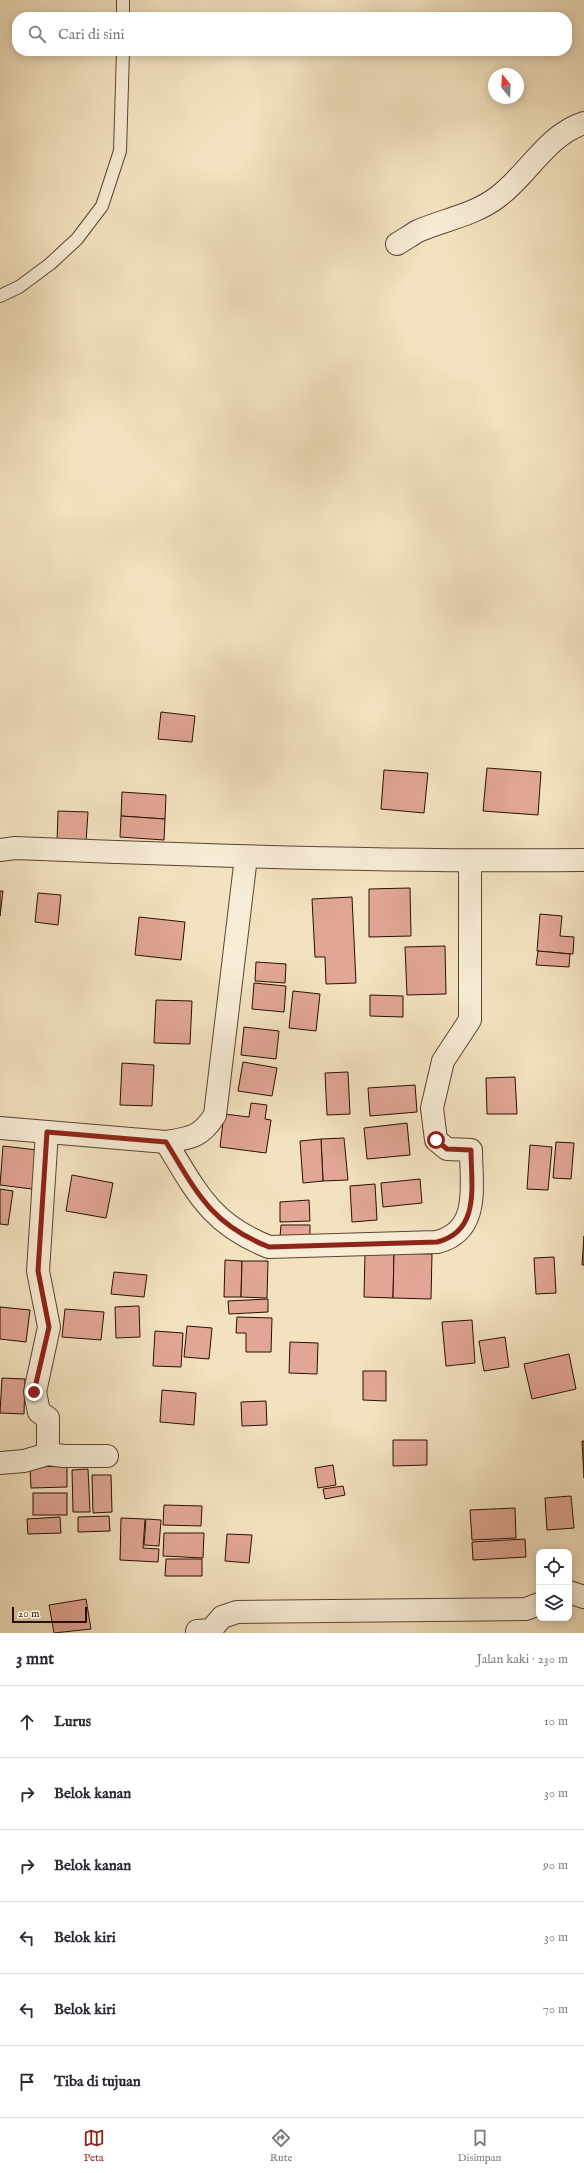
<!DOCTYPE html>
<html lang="id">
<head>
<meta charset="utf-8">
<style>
  :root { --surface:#fff; --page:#f2f2f3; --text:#2b2b33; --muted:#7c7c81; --line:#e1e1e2; --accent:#8f2418 }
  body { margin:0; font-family:"IM FELL English",serif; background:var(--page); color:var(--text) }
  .controls { position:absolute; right:12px; bottom:12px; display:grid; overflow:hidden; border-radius:8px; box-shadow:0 2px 10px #0003 }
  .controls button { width:36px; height:36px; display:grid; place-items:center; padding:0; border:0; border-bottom:1px solid var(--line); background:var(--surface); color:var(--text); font:20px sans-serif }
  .compass { position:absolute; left:488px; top:68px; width:36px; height:36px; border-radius:50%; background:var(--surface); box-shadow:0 2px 10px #0003; rotate:342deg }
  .scale { position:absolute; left:12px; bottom:10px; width:75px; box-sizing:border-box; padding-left:4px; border:2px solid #2b0f02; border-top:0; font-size:11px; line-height:14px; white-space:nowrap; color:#2b0f02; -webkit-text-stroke:3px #f7ecd5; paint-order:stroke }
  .stop { position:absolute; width:12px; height:12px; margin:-9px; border:3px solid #8f2418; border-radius:50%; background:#fff }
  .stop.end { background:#8f2418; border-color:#fff; box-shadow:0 1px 4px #0008 }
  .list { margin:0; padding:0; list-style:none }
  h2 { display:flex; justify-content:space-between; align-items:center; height:52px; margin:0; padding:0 16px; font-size:17px }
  h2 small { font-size:13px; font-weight:400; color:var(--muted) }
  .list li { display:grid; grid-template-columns:26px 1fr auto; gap:12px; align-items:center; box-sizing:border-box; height:72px; padding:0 16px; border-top:1px solid var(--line) }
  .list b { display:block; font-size:15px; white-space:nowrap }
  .list em { font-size:13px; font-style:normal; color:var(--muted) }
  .icon { flex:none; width:22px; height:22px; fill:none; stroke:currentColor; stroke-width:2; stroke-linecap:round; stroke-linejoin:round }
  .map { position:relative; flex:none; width:584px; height:1633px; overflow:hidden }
  .search { position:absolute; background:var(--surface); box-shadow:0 2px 10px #0003; left:12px; right:12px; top:12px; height:44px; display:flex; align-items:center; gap:10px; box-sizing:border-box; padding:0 14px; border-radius:16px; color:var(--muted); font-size:15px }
  .sheet { height:484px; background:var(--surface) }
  nav { display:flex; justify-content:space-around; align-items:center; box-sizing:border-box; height:56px; border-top:1px solid var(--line); background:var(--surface); font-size:11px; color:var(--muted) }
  nav a { display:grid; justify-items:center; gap:2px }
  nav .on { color:var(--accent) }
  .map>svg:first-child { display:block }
  .building { fill:#e1a695; stroke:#2b0f02 }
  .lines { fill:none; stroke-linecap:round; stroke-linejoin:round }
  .lane-casing { stroke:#5d4431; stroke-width:14 }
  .street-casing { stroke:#5d4431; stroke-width:24 }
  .lane { stroke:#f7ecd5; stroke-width:12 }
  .street { stroke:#f7ecd5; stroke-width:22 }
  .route { stroke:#8f2418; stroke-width:5 }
</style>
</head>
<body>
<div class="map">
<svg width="584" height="1633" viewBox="0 0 584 1633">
  <rect width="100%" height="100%" fill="#f3e2bf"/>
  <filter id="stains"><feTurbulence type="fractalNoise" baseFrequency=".005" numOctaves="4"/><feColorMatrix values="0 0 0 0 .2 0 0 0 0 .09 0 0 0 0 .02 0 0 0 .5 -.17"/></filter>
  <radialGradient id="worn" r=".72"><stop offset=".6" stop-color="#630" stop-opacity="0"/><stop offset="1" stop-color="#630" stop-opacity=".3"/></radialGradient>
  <g class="building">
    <path d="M161,712L195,716L192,742L158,739Z"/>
    <path d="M487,768L541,772L538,815L483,811Z"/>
    <path d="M384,770L428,773L424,813L381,809Z"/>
    <path d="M122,792L166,795L165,819L121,816Z"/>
    <path d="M58,811L88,812L86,843L57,842Z"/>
    <path d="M121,816L165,819L164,840L120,837Z"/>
    <path d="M410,888L411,936L369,937V889Z"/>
    <path d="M0,891H3L0,916Z"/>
    <path d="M38,893L61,895L58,925L35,922Z"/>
    <path d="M352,897L356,983L326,984L325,957H315L312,899Z"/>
    <path d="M540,914L562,916L560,936L574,937L573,954L537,951Z"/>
    <path d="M139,917L185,922L181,960L135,955Z"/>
    <path d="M445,946L446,994L407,995L405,947Z"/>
    <path d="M538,951L570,954L569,967L536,965Z"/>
    <path d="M256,962L286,964L285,983L255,981Z"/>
    <path d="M254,983L286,986L284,1012L252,1009Z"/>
    <path d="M293,991L320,994L316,1031L289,1028Z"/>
    <path d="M370,995L403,996V1017L370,1016Z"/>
    <path d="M156,1000L192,1001L190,1044L154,1043Z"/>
    <path d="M244,1027L279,1031L276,1059L241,1055Z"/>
    <path d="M243,1062L277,1068L272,1096L238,1091Z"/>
    <path d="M122,1063L154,1065L152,1106L120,1105Z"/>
    <path d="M348,1072L350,1114L327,1115L325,1073Z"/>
    <path d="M515,1077L517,1114H487L486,1078Z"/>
    <path d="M415,1085L417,1112L370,1116L368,1088Z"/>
    <path d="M251,1103L267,1105L265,1119L271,1120L266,1153L220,1147L224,1114L249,1117Z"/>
    <path d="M407,1123L410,1155L367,1159L364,1128Z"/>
    <path d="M344,1138L348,1180L323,1181L321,1139Z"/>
    <path d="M321,1139L323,1181L303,1183L300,1141Z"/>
    <path d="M556,1142L574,1143L571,1179L553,1178Z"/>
    <path d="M530,1145L552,1147L548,1190L527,1189Z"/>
    <path d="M3,1146L37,1150L32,1189L0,1185Z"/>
    <path d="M72,1175L113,1183L106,1218L66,1211Z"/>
    <path d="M420,1179L422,1203L383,1207L381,1183Z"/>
    <path d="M375,1184L377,1220L352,1222L350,1186Z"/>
    <path d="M0,1189L13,1191L8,1225L0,1224Z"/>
    <path d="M309,1200L310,1221L280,1222V1202Z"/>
    <path d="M281,1225H310V1236L280,1237Z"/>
    <path d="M584,1236V1265H582Z"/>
    <path d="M365,1253H394L393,1298L364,1297Z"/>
    <path d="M394,1253L432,1254L431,1299L393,1298Z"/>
    <path d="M554,1257L556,1293L536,1294L534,1258Z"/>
    <path d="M225,1260L242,1261L241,1297H224Z"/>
    <path d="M242,1261H268L267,1298L241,1297Z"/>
    <path d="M114,1272L147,1275L144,1297L111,1294Z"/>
    <path d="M268,1299V1312L229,1314L228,1301Z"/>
    <path d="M139,1306L140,1337L116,1338L115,1307Z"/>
    <path d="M0,1307L30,1310L26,1342L0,1339Z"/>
    <path d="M65,1309L104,1312L101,1340L62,1337Z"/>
    <path d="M237,1317L272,1318L271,1352H246V1333H236Z"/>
    <path d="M472,1320L475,1363L446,1366L442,1322Z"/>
    <path d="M187,1326L212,1328L209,1359L184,1357Z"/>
    <path d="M155,1331L183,1333L181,1367L153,1366Z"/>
    <path d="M505,1337L509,1367L484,1371L479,1341Z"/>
    <path d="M290,1342L318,1343L317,1374L289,1373Z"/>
    <path d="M569,1354L576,1389L532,1399L524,1364Z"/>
    <path d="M363,1371H386V1401L363,1400Z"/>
    <path d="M2,1378L25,1379L24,1414L0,1413Z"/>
    <path d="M162,1390L196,1393L194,1425L160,1422Z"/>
    <path d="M266,1401L267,1425L242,1426L241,1402Z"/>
    <path d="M393,1440H427V1465L393,1466Z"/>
    <path d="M582,1441H584V1478Z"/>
    <path d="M333,1465L336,1485L318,1488L315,1468Z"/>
    <path d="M67,1466V1487L31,1488L30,1467Z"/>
    <path d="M88,1469L90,1512H73L72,1470Z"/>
    <path d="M92,1475H111L112,1512L93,1513Z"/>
    <path d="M343,1486L345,1495L325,1499L323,1489Z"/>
    <rect x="33" y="1493" width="34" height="22"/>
    <path d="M571,1496L574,1528L547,1530L545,1498Z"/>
    <path d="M164,1505L202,1506L201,1526L163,1525Z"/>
    <path d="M515,1508L516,1538L472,1540L470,1510Z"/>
    <path d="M109,1516L110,1531L78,1532V1517Z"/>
    <path d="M60,1517L61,1533L28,1534L27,1519Z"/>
    <path d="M121,1518L145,1519L143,1548L159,1549L158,1562L120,1560Z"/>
    <path d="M146,1519L161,1520L159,1546L144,1545Z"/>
    <path d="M164,1533H204L203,1558L163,1556Z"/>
    <path d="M227,1534L252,1535L249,1563L225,1561Z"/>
    <path d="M525,1539L526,1557L473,1560L472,1542Z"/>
    <path d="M166,1559H202V1576H165Z"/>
    <path d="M86,1599L91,1629L54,1633L49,1605Z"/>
  </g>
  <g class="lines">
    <g class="lane-casing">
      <g id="lane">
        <path d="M123,17V0"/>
        <path d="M0,296L19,287L50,264L77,239L102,206L120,151L123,51"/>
      </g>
    </g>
    <g class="street-casing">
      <g id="street">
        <path d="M397,244C404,240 411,235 418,231C446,219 475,215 499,196C529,173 547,135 584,123"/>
        <path d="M0,850L15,848C204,856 394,862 584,860"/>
        <path d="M0,1128L166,1142C191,1138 201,1137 215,1115L246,857"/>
        <path d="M47,1132L38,1271L49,1327L35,1392L39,1412L48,1418V1454L64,1456H107"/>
        <path d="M166,1142C197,1193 211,1224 269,1247L437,1242C481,1231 471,1185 471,1150L447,1149L436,1140L432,1108L443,1061L470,1020V861"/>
        <path d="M0,1463L24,1461L48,1454"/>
        <path d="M569,1592L584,1597"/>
        <path d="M197,1631L211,1630L222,1617L237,1612L526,1609L539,1604"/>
      </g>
    </g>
    <use href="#lane" class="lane"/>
    <use href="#street" class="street"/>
  </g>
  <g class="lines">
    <path class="route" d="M34,1392L49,1327L38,1271L47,1132L166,1142C197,1193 211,1224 269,1247L437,1242C481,1231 471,1185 471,1150L447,1149L436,1140"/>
  </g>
  <rect width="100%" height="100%" filter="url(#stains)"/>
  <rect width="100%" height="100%" fill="url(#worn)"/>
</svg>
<div class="controls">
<button><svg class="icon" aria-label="locate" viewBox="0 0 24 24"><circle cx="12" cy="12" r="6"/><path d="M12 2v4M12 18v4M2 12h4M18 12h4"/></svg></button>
<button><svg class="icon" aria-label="layers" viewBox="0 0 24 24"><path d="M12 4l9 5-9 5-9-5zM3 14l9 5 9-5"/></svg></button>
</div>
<svg class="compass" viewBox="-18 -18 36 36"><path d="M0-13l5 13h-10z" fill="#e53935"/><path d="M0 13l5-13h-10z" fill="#7c7c81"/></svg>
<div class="scale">20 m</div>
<div class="stop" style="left:436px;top:1140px"></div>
<div class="stop end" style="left:34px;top:1392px"></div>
<div class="search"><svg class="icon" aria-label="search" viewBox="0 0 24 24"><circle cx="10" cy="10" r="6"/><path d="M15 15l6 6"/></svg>Cari di sini</div>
</div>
<section class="sheet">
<h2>3 mnt<small>Jalan kaki · 230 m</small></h2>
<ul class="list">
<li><svg class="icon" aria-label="ahead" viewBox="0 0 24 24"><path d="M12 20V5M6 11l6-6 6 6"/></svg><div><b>Lurus</b></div><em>10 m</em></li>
<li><svg class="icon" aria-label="right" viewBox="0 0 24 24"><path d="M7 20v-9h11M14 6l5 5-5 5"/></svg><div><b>Belok kanan</b></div><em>30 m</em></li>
<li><svg class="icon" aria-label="right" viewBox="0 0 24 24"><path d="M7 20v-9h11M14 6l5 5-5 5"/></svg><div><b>Belok kanan</b></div><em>90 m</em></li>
<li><svg class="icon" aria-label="left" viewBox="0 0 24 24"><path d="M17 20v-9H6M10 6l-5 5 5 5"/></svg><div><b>Belok kiri</b></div><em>30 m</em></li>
<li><svg class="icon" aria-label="left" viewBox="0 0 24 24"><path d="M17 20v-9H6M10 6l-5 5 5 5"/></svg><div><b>Belok kiri</b></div><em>70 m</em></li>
<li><svg class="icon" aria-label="arrive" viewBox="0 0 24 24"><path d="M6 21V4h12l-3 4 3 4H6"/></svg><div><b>Tiba di tujuan</b></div></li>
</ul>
</section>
<nav>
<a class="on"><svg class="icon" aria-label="map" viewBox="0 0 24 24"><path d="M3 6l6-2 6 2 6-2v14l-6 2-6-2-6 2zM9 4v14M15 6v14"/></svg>Peta</a>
<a><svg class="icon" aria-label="directions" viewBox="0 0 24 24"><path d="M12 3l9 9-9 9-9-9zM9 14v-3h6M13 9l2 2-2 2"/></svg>Rute</a>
<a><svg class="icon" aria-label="saved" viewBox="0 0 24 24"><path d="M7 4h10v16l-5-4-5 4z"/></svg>Disimpan</a>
</nav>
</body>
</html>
